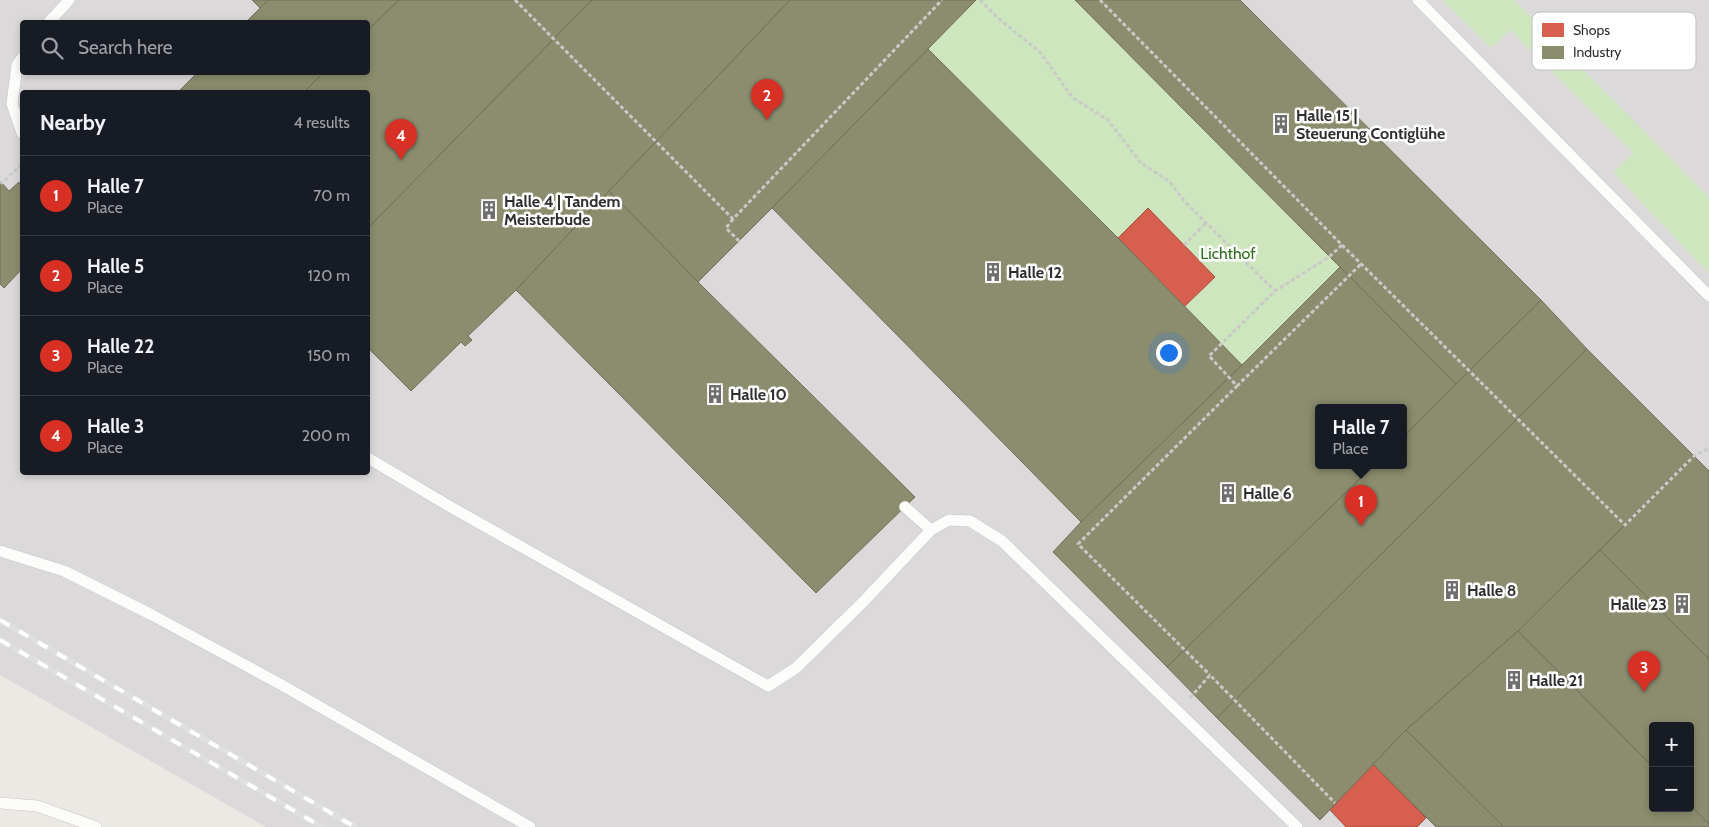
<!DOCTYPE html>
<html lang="en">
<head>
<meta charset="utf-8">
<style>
  :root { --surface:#171b24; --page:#242831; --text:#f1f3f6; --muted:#9ea1a6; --line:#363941; --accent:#d93025 }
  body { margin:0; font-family:Cabin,sans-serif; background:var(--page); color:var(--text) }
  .controls { position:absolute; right:15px; bottom:15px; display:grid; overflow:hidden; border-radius:5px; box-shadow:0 2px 8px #0003 }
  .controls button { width:45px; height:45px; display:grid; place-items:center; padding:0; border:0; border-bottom:1px solid var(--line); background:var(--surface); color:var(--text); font:25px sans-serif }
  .you { position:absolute; left:1168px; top:352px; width:18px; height:18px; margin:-12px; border:4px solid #fff; border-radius:50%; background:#1a73e8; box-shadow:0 0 0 8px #1a73e833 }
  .badge { display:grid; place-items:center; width:32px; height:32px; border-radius:50%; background:var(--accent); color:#fff; font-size:16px; font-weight:700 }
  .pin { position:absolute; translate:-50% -41px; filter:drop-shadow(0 1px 2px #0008) }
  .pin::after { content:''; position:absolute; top:26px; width:18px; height:15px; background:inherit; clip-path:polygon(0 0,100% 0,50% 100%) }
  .popup { position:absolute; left:1315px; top:404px; width:92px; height:65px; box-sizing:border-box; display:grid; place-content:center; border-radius:5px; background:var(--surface); filter:drop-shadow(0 1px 4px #0005); font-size:16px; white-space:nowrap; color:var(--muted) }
  .popup b { font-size:19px; color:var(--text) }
  .popup::after { content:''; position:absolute; left:50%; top:100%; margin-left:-10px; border:10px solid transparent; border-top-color:var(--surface) }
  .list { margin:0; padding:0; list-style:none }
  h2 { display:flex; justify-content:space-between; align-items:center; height:65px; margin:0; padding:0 20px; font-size:21px }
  h2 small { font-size:16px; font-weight:400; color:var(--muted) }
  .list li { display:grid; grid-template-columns:32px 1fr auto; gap:15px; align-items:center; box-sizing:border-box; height:80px; padding:0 20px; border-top:1px solid var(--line) }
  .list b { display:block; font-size:19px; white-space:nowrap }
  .list p { margin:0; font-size:16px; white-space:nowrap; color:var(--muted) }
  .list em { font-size:16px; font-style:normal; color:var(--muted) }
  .icon { flex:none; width:28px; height:28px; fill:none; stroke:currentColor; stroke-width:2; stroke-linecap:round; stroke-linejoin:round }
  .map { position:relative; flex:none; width:1709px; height:827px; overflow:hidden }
  .search { position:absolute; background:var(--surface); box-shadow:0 2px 8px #0003; left:20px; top:20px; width:350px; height:55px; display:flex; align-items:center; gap:12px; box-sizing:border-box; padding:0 18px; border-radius:5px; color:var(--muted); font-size:19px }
  .panel { position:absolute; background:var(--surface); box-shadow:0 2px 8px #0003; left:20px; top:90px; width:350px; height:385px; border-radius:5px }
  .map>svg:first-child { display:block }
  .industrial { fill:#dcd9db; fill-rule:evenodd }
  .green { fill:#cee6be }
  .shops { fill:#d6604d; stroke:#a45144 }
  .industry { fill:#8c8c6e; stroke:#70705b }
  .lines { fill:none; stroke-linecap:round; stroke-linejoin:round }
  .service-casing { stroke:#c5c4c5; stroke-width:12 }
  .path { stroke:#c9c9c8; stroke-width:3; stroke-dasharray:4 2.5; stroke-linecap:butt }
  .service { stroke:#fcfcfb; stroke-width:11 }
  .rail-casing { stroke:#dfdfe1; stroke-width:5.5 }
  .rail { stroke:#fff; stroke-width:4; stroke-dasharray:11; stroke-linecap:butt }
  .labels { text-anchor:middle; stroke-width:5; stroke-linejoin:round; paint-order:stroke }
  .poi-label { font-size:16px; font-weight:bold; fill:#2e2e2e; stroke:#fff; text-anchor:start }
  .park-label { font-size:16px; fill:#2c6e1b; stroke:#fff }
  .key { fill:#fff; stroke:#c0c0c0; stroke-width:1 }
  .key-label { font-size:14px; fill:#2e2e2e }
</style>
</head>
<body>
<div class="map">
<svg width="1709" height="827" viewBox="0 0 1709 827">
  <rect width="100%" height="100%" fill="#ece8e4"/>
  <path class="industrial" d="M0,0H1709V827H266L0,675ZM22,22H368V72H22ZM22,92H368V472H22ZM1318,407H1404V465H1318ZM1653,726H1690V808H1653Z"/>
  <g class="green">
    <path d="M976,0H1075L1340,267L1242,365L1118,238L928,49Z"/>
    <path d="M1442,0H1514L1709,197V274L1613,172L1633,153L1510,30L1491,48Z"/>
  </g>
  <g class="shops">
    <path d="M1148,208L1215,277L1184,307L1118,238Z"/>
    <path d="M1373,764L1426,818L1417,827H1346L1330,810Z"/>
  </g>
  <g class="industry">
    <path d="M252,0H268L260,8Z"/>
    <path d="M268,0H399L368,30V22H246Z"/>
    <path d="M399,0H592L368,228V92H304L324,72H368V30Z"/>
    <path d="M592,0H790L516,290L468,336L472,340L465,346L461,342L411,391L368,348V228Z"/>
    <path d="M790,0H976L772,208L698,282L609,191Z"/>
    <path d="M1075,0H1240L1541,300L1456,384Z"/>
    <path d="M928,49L1118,238L1242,365L1081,522L772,208Z"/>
    <path d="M198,72H324L304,92H178Z"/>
    <path d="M0,181L9,191L19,182L22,186V269L4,288L0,284Z"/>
    <path d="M609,191L698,282L915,497L816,593L516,290Z"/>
    <path d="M1340,267L1456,384L1404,436V407H1318V465H1374L1167,667L1053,552L1081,522L1242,365Z"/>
    <path d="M1541,300L1587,349L1217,718L1167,667L1374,465H1404V436Z"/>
    <path d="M1587,349L1694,456L1518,631L1406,730L1320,820L1217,718Z"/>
    <path d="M1694,456L1709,471V659L1600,550Z"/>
    <path d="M1600,550L1709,659V824L1690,805V726H1653V767L1518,631Z"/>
    <path d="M1518,631L1653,767V808H1690V805L1709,824V827H1504L1406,730Z"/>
    <path d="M1406,730L1504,827H1436L1373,764Z"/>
  </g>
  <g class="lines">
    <g class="service-casing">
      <g id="service">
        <path d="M1418,0L1709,296"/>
        <path d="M49,22L69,0"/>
        <path d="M22,58L17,65L12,104L22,133"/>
        <path d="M368,458L449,506L768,686L796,668L864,601L931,530L949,520L970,521L1002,541L1297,827"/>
        <path d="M905,507L931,530"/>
        <path d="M0,551L64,571L152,615L280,684L530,827"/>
        <path d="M0,803L37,806L96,827"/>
      </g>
    </g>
    <g class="path">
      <path d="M515,0L733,219L942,0"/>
      <path d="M980,0L999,19L1040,52L1072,97L1108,120L1141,163L1170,182L1185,202L1275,291"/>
      <path d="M1100,0L1342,245L1329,257L1275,291L1209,356L1237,386L1078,544L1210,675"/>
      <path d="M0,181L2,183L22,164"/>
      <path d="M733,219L726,228L739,241"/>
      <path d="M1184,245L1206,223"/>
      <path d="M1342,245L1625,525L1694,456L1709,448"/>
      <path d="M1237,386L1361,264"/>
      <path d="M1190,698L1210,675L1335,803"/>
    </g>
    <use href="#service" class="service"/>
    <g class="rail-casing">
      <g id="rail">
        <path d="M0,620L355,827"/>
        <path d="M0,640L322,827"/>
      </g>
    </g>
    <use href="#rail" class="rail"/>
  </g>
  <defs>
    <g id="building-bare" transform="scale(1.5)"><path d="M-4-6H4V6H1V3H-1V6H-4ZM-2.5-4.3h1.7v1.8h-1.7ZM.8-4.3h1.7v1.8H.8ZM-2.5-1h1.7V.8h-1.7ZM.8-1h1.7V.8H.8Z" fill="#706f6e" stroke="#fff" stroke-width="2.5" paint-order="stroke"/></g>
  </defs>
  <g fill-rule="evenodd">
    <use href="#building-bare" x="1281" y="124"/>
    <use href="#building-bare" x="489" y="210"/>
    <use href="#building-bare" x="993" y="272"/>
    <use href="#building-bare" x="715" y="394"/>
    <use href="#building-bare" x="1228" y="493"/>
    <use href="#building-bare" x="1452" y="590"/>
    <use href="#building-bare" x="1682" y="604"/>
    <use href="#building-bare" x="1514" y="680"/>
  </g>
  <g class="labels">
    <g class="poi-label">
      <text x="1296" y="121">Halle 15 |<tspan x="1296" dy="18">Steuerung Contiglühe</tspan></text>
      <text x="504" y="207">Halle 4 | Tandem<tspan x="504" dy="18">Meisterbude</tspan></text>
      <text x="1008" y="278">Halle 12</text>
      <text x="730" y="400">Halle 10</text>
      <text x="1243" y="499">Halle 6</text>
      <text x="1467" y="596">Halle 8</text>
      <text x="1667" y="610" text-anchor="end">Halle 23</text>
      <text x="1529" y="686">Halle 21</text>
    </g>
    <g class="park-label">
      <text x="1228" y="259">Lichthof</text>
    </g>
  </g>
  <rect x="1532" y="12" width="164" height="58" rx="8" class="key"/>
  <rect x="1542" y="23" width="22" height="14" fill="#d6604d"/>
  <rect x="1542" y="46" width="22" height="13" fill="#8c8c6e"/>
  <g class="key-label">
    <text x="1573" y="35">Shops</text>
    <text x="1573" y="57">Industry</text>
  </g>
</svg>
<div class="controls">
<button>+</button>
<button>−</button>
</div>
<div class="you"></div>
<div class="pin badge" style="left:1361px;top:526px">1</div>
<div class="popup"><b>Halle 7</b>Place</div>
<div class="pin badge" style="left:767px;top:120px">2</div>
<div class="pin badge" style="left:1644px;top:692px">3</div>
<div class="pin badge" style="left:401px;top:160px">4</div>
<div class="search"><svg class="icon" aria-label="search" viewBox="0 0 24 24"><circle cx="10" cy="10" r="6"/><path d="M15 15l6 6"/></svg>Search here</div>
<section class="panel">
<h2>Nearby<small>4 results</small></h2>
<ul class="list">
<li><span class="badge">1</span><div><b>Halle 7</b><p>Place</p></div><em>70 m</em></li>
<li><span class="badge">2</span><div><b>Halle 5</b><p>Place</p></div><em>120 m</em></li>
<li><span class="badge">3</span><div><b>Halle 22</b><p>Place</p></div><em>150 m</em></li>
<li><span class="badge">4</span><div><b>Halle 3</b><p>Place</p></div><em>200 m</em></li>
</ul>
</section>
</div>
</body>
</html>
